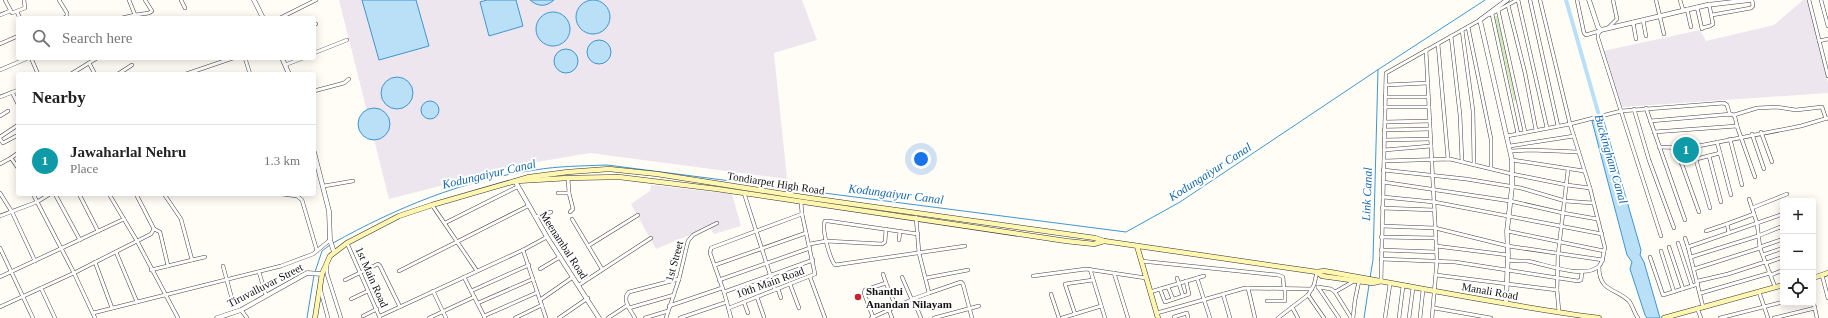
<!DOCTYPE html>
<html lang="en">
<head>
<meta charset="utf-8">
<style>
  :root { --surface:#fff; --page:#f2f2f2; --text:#222; --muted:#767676; --line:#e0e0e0; --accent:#d93025 }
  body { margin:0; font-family:Georgia,serif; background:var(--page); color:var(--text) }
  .controls { position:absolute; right:12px; bottom:12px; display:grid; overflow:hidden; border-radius:4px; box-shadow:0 2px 10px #0003 }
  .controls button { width:36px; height:36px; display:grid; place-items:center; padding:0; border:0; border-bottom:1px solid var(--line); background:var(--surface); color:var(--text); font:20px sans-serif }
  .you { position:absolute; left:921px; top:159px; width:14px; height:14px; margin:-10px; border:3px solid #fff; border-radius:50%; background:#1a73e8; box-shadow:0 0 0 6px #1a73e833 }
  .badge { display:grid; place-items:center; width:26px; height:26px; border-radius:50%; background:var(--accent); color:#fff; font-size:13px; font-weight:700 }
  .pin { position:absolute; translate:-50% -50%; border:2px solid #fff; box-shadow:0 1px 4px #0006 }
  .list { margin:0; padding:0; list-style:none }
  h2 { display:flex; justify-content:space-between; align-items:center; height:52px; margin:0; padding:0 16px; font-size:17px }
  h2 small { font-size:13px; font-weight:400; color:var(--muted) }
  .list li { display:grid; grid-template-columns:26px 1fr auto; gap:12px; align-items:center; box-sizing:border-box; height:72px; padding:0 16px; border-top:1px solid var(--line) }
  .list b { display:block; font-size:15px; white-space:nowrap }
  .list p { margin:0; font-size:13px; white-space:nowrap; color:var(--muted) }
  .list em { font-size:13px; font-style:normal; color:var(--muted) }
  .icon { flex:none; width:22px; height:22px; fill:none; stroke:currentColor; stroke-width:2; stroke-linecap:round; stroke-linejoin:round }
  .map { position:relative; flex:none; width:1828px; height:318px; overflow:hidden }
  .search { position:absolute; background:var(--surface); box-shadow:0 2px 10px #0003; left:16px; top:16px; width:300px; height:44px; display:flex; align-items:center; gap:10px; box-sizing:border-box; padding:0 14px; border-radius:4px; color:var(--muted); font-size:15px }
  .panel { position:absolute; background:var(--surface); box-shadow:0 2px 10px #0003; left:16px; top:72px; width:300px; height:124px; border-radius:4px }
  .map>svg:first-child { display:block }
  .industrial { fill:#eee6ef }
  .green { fill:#d5ebbd }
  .water { fill:#b9e0f7; stroke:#3f96cf }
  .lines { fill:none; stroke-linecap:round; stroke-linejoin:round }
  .stream { stroke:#3f96cf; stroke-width:1 }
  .canal { stroke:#b9e0f7; stroke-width:4 }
  .minor-casing { stroke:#444; stroke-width:4 }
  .tertiary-casing { stroke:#444; stroke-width:5 }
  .secondary-casing { stroke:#333; stroke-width:5.5 }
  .minor { stroke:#fff; stroke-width:3 }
  .tertiary { stroke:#fff; stroke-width:4 }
  .secondary { stroke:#fff6b0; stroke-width:4.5 }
  .poi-dot { fill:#c4262e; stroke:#fff; stroke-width:1.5 }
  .labels { text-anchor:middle; stroke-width:4; stroke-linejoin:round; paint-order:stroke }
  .street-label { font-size:11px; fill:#111; stroke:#fff }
  .poi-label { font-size:11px; font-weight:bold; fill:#111; stroke:#fff; text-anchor:start }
  .water-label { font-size:12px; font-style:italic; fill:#1768a6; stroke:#fff }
</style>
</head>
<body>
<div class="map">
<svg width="1828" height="318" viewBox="0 0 1828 318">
  <rect width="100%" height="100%" fill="#fffdf5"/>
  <g class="industrial">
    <path d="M339,0H802L817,40L774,53L787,179L590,153L531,163L389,199Z"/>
    <path d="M1803,0H1808L1828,83V93L1622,107L1603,51L1700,30L1706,41L1774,25Z"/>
    <path d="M651,185L732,194L741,226L714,234L709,227L656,249L631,204L650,191Z"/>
  </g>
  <path class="green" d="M1497,16L1518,100L1514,101L1494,17Z"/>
  <g class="water">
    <path d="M362,0H416L429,46L379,60Z"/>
    <path d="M487,0H516L523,26L489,36L480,2Z"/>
    <path d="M530,0H554C546,7 538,7 530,0Z"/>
    <circle cx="593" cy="17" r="17"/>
    <circle cx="553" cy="29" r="17"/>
    <circle cx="599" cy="52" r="12"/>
    <circle cx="566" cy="61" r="12"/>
    <circle cx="397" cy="93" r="16"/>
    <circle cx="430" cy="110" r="9"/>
    <circle cx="374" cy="124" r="16"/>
    <path d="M1603,118L1641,250L1640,255L1644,262L1660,318H1647L1645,315L1630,269L1632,262L1627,255L1592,121Z"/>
  </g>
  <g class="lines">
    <g class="stream">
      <path d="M333,243C396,208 463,180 535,170C558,166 583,166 607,165L1126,232L1180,202L1379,69L1485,0"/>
      <path d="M315,272L322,251L330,245"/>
      <path d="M1370,278L1373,260L1378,70"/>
      <path d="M307,318L314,275"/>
      <path d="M1364,318L1369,285"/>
    </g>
    <path class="canal" d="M1566,0L1600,119"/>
    <g class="minor-casing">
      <g id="minor">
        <path d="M5,0L12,13L25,8L24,0"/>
        <path d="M59,0L67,13V16L64,18"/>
        <path d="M181,0L185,8"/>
        <path d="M1518,0L1547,128"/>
        <path d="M1530,0L1558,126"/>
        <path d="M1577,0L1584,33L1586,35L1599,31"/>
        <path d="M1656,0L1664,34"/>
        <path d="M1680,0L1683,10"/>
        <path d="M1809,0L1828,76"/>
        <path d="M1821,0L1828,26"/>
        <path d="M1508,5L1525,73L1536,130"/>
        <path d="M1697,7L1702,29"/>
        <path d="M1687,9L1691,27"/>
        <path d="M1498,10L1525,132"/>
        <path d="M17,12L20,18"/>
        <path d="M1492,14L1518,134"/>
        <path d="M0,15L10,11"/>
        <path d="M135,15L149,13L152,11L145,0"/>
        <path d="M1489,15L1517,0"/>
        <path d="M1712,15L1751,8L1753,6L1752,0"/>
        <path d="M122,18L135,15L129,0"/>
        <path d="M280,18L316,0"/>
        <path d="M1643,20L1646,36"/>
        <path d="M1633,22L1636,39"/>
        <path d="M314,25L316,24"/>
        <path d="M1468,27L1491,139V168"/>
        <path d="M1608,28L1617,19L1613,0"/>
        <path d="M1702,28L1710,26L1713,24L1709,4"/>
        <path d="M1462,30L1473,111L1474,164"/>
        <path d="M1601,30L1598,34V38L1621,111L1724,103L1727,105L1730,115"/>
        <path d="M1451,36L1460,115L1462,162"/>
        <path d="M1819,41L1828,39"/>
        <path d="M0,44L18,36"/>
        <path d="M1438,44L1448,159"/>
        <path d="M1426,50L1437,260L1432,318"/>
        <path d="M314,53L347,40"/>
        <path d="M31,58L38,74"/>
        <path d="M245,58L250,74"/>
        <path d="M89,63L95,74"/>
        <path d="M285,65L303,58"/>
        <path d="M0,70L28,58"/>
        <path d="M71,74L97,58"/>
        <path d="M118,74L132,65"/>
        <path d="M186,74L233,58"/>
        <path d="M1386,85L1428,83"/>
        <path d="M314,91L344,83L349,79"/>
        <path d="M12,92L18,104"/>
        <path d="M0,97L18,90"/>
        <path d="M1385,97H1428"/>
        <path d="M1385,107H1429"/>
        <path d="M1646,108L1685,220"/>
        <path d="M1634,109L1649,160L1674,228"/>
        <path d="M1734,115L1757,108L1777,107L1796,110L1822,107L1826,119"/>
        <path d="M0,116L8,111"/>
        <path d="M1650,121L1732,114L1735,117L1737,126"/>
        <path d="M1385,122L1430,121"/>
        <path d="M1384,130L1430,129"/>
        <path d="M1654,132L1737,126L1755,177"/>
        <path d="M1761,132L1772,162"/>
        <path d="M1752,134L1764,169"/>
        <path d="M1507,136L1570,124L1621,111L1661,236"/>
        <path d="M0,137L18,125"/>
        <path d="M0,139L3,143L18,135"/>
        <path d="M1730,139L1742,185"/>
        <path d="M1384,140L1430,139"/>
        <path d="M1510,146L1574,136"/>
        <path d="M1659,147L1688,148L1801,126L1828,118"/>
        <path d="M1692,148L1684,153L1680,159L1699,212"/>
        <path d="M1384,150L1431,146"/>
        <path d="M1511,151L1531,150L1578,152"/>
        <path d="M18,153L11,158L18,168"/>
        <path d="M1720,153L1731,195"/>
        <path d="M1709,156L1721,202"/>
        <path d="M1512,160L1584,171"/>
        <path d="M1696,160L1710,208"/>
        <path d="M1384,161L1450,159L1512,174L1567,185L1590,188"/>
        <path d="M1681,163L1720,153L1717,142"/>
        <path d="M0,164L11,158"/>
        <path d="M1383,170L1466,179L1521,188L1565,201L1593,203"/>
        <path d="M568,178L569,193L573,209L570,212"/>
        <path d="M1383,182L1510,201L1563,213L1597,219"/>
        <path d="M324,186L353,181"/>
        <path d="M0,193L12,212L35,261"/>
        <path d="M558,193H569"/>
        <path d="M744,193L775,290"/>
        <path d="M33,194L74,273L95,318"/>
        <path d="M55,194L80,240"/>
        <path d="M79,194L98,231"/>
        <path d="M109,194L137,241L178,318"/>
        <path d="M282,194L297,196L302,200L317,251"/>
        <path d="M1383,197L1434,202L1602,234"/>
        <path d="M1749,199L1757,223L1760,248L1775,287"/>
        <path d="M432,205L477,271"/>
        <path d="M1382,208L1434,210"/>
        <path d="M1752,208L1787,194"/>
        <path d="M0,216L37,202L50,194"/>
        <path d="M535,217L551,212"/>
        <path d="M916,217L919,253L929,293L913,299L921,318"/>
        <path d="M572,219L602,269"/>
        <path d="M445,223L517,187"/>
        <path d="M1382,226L1435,228L1508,246L1603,260"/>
        <path d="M154,229L160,232L168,266"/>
        <path d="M1507,231L1604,251L1605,248L1590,188L1570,124L1540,0"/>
        <path d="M1706,231L1727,224"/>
        <path d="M1729,233L1727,224L1754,214"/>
        <path d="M918,234L828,221H825C821,228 830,259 835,265L965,246"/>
        <path d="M1381,237L1436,238"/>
        <path d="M1685,238L1688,247"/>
        <path d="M899,240L900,231"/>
        <path d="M347,243L380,318"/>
        <path d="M1678,243L1692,286"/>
        <path d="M810,244L826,241L882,244L885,242L886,229"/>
        <path d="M588,246L638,215"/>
        <path d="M1436,246L1508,255"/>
        <path d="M1669,247L1683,289"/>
        <path d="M1760,247L1783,239"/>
        <path d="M0,248L33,318"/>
        <path d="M523,250L546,318"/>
        <path d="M1381,250L1436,252"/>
        <path d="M1661,251L1674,292"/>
        <path d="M116,252L137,302"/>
        <path d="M1763,255L1783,248"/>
        <path d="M1650,257L1663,295L1698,284"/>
        <path d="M1691,257L1758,236L1783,226"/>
        <path d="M1381,259L1455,262L1578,281L1581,280L1582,272"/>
        <path d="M192,260L205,257"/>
        <path d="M1508,260C1514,261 1521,261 1527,261C1545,264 1582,279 1598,267C1603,263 1603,257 1604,251"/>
        <path d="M1141,261L1278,275L1283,277L1284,289"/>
        <path d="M95,262L112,308"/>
        <path d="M1766,263L1783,257"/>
        <path d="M327,264V274L341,318"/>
        <path d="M715,265L806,233"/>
        <path d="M223,266L232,299"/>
        <path d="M1599,267C1599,292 1616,288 1629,301C1633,306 1634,313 1638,318"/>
        <path d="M540,269L560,257"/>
        <path d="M1090,269L1105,318"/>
        <path d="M1694,269L1760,248"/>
        <path d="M151,270L192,260L181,219L164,194"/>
        <path d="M399,271L528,206"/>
        <path d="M259,272L266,295"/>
        <path d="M1114,273L1128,318"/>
        <path d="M883,274L886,283"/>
        <path d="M1436,275L1557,290"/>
        <path d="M1771,275L1783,270"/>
        <path d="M1822,275L1828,298"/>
        <path d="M1033,276L1086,269L1146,278"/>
        <path d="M0,277L124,219"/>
        <path d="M464,277L485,318"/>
        <path d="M810,277L825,318"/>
        <path d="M902,277L912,300"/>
        <path d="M926,278L968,270"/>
        <path d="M1177,278L1183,296"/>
        <path d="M1197,278L1210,318"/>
        <path d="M345,280L378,264L380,266L400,307"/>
        <path d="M719,280L810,248"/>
        <path d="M1698,281L1728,274L1765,262"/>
        <path d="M1381,282L1386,73L1480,20"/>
        <path d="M790,284L799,308"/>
        <path d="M579,285L651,238"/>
        <path d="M1168,287L1173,299"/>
        <path d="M1318,287L1339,318"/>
        <path d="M1318,287L1331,289L1335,292"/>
        <path d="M41,288L55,318"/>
        <path d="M320,288L328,318"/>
        <path d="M1248,288L1255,318"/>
        <path d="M778,289L781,298"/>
        <path d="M1160,289L1165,302L1189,294L1186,281"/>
        <path d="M433,291L446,318"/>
        <path d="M471,291L529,265"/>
        <path d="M724,292L813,260"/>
        <path d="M1150,292L1204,276"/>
        <path d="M1759,292L1768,318"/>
        <path d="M929,293L961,282L963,284L972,318"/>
        <path d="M1701,293L1770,273"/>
        <path d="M1051,294L1059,318"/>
        <path d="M1223,294L1230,318"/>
        <path d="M1308,295L1324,318"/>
        <path d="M757,297L764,317"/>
        <path d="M351,299L368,291"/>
        <path d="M540,300L573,277"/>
        <path d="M1813,300L1817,318"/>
        <path d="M1267,301H1285V289"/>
        <path d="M744,302L748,313"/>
        <path d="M478,303L533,279"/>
        <path d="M669,306L722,288"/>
        <path d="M0,307L74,273L151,234L154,229L136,194"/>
        <path d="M1292,307L1298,318"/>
        <path d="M1703,307L1688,247L1783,214"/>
        <path d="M629,308L674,295"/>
        <path d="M729,308L815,274L802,214L801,202"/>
        <path d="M1434,308L1491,318"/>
        <path d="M1697,308L1701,318"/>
        <path d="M241,310L247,318"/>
        <path d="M889,310L892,318"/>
        <path d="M1559,312L1557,290L1558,255L1568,170"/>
        <path d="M93,313L281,266L313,254L330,240"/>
        <path d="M1157,313L1245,288L1312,289"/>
        <path d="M1075,314L1065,284L1093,280"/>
        <path d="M363,316L377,309"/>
        <path d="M380,316L523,250L547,237"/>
        <path d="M484,316L536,293"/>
        <path d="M873,317L864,293L865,290L886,283L896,307"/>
        <path d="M1174,317L1187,313L1188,318"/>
        <path d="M429,318L474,297"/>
        <path d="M515,318L542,305"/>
        <path d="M559,318L588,298"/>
        <path d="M608,318L628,305"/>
        <path d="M635,318C631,311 621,299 629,292L679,279"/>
        <path d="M645,318L668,311"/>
        <path d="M666,318L679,279L688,241L693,235L717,223"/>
        <path d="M680,318L727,302"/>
        <path d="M731,318L724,292L710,253L711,248L802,214"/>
        <path d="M871,318L913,299"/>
        <path d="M934,318L979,306"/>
        <path d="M1062,318L1101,306"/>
        <path d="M1278,318L1308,295L1314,285L1317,272"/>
        <path d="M1350,318V316L1335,292L1354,281"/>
        <path d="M1353,318L1355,300L1359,281"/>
        <path d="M1385,318L1390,284"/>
        <path d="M1399,318L1403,286"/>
        <path d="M1409,318L1413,288"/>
        <path d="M1420,318L1423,290"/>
        <path d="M1720,318L1783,302"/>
        <path d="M1774,318L1815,308"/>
      </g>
    </g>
    <g class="tertiary-casing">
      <g id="tertiary">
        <path d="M254,0L263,18"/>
        <path d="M1589,0L1598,27L1601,30L1707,5L1750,0"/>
        <path d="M282,58L289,74"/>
        <path d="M314,152L329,211L330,240L334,252"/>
        <path d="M515,181L547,237L599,318"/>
        <path d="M1506,303L1508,255L1507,231L1512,187V160L1480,20L1507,0"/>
        <path d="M217,318L241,310L307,273L322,274"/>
      </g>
    </g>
    <g class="secondary-casing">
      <g id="secondary">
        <path d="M517,181L568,178L619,177L717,189L1066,241L1094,244L1104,241"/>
        <path d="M1137,246L1158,318"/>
        <path d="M1317,272L1322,276L1372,283L1378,282"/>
        <path d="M1813,278L1828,273"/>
        <path d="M315,318L322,274L330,256L347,243L399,216L432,205L529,177L568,172L609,169L657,174L803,197L1095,238L1104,241L1317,272L1324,271C1416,287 1507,306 1599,318"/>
        <path d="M1664,318L1783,285"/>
      </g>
    </g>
    <use href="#minor" class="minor"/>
    <use href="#tertiary" class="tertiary"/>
    <use href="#secondary" class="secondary"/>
  </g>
  <circle class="poi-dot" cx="858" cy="297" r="4"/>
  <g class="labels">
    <g class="street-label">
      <text transform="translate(776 183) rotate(9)" y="4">Tondiarpet High Road</text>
      <text transform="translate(564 245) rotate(57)" y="4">Meenambal Road</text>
      <text transform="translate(674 261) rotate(-75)" y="4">1st Street</text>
      <text transform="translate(372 277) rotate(66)" y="4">1st Main Road</text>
      <text transform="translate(770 282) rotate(-20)" y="4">10th Main Road</text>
      <text transform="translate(265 285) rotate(-27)" y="4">Tiruvalluvar Street</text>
      <text transform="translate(1490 291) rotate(10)" y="4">Manali Road</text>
    </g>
    <g class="poi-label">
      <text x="866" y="295">Shanthi<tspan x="866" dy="13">Anandan Nilayam</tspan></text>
    </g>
    <g class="water-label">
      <text transform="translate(1611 159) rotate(74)" y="4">Buckingham Canal</text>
      <text transform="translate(1210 172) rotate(-33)" y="4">Kodungaiyur Canal</text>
      <text transform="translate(489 174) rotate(-13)" y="4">Kodungaiyur Canal</text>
      <text transform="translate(896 194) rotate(7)" y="4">Kodungaiyur Canal</text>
      <text transform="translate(1367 194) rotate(-88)" y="4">Link Canal</text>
    </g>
  </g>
</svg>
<div class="controls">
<button>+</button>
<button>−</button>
<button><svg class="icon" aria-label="locate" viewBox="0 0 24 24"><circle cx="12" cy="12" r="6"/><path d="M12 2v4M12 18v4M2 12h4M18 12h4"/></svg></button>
</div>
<div class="you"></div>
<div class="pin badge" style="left:1686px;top:150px;background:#0f9aa8">1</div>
<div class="search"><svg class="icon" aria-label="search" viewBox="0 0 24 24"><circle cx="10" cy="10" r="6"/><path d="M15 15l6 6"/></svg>Search here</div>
<section class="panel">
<h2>Nearby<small></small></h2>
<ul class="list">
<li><span class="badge" style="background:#0f9aa8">1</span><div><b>Jawaharlal Nehru</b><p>Place</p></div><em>1.3 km</em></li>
</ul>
</section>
</div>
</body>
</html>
